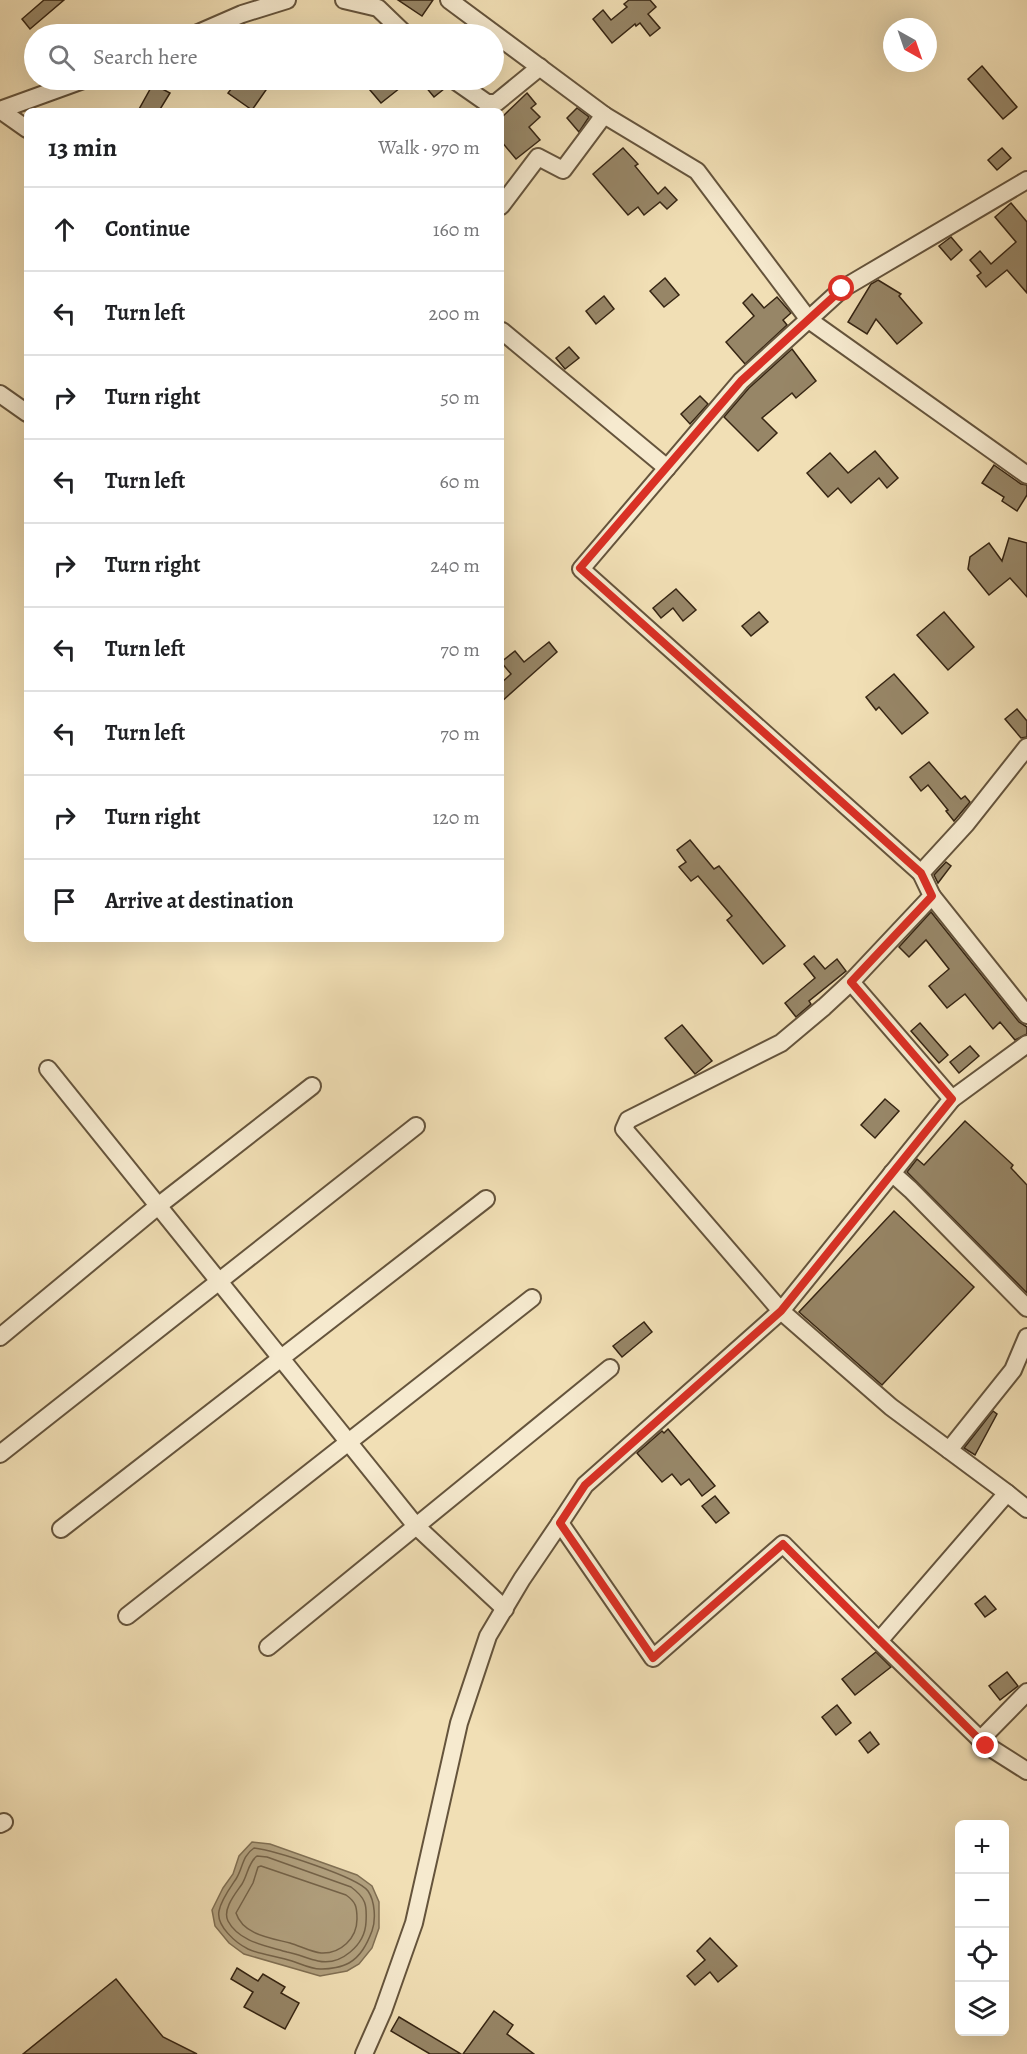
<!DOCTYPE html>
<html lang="en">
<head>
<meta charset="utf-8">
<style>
  :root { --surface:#fff; --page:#f6f6f6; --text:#202124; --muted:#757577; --line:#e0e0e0 }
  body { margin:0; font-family:Alegreya,serif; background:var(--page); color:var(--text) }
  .controls { position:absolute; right:18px; bottom:18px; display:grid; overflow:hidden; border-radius:9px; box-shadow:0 6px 24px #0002 }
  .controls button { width:54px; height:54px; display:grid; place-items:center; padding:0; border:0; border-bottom:2px solid var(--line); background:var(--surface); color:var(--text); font:30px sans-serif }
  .compass { position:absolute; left:883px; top:18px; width:54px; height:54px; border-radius:50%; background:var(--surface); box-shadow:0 6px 24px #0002; rotate:140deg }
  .stop { position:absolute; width:18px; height:18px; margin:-14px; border:4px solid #d93025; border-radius:50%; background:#fff }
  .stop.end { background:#d93025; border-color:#fff; box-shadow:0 2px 6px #0008 }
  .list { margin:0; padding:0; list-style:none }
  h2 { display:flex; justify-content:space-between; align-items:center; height:78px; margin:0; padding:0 24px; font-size:26px }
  h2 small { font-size:20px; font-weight:400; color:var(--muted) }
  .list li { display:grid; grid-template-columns:39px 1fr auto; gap:18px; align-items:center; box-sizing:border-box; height:84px; padding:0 24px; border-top:2px solid var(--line) }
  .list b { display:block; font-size:22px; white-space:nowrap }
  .list em { font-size:20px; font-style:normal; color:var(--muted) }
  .icon { flex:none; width:33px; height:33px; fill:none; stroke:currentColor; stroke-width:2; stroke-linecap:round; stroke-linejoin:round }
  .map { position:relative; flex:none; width:1027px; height:2054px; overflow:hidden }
  .search { position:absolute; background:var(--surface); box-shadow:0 6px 24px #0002; left:24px; top:24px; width:480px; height:66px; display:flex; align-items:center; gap:15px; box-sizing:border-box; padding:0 21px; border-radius:33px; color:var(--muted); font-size:22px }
  .panel { position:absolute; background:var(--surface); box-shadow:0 6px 24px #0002; left:24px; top:108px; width:480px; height:834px; border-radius:9px }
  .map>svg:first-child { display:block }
  .water { fill:#b1a07e; stroke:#806f53; stroke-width:1.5 }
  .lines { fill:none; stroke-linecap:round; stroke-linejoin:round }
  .shore { stroke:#746248; stroke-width:1.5 }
  .building { fill:#978667; stroke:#362513; stroke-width:1.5 }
  .minor-casing { stroke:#65543c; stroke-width:20 }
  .minor { stroke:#f6eacf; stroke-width:16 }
  .route { stroke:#d93025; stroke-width:8 }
</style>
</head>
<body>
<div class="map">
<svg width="1027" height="2054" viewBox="0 0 1027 2054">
  <rect width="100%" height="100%" fill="#f1dfb5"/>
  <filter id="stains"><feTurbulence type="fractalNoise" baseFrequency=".00333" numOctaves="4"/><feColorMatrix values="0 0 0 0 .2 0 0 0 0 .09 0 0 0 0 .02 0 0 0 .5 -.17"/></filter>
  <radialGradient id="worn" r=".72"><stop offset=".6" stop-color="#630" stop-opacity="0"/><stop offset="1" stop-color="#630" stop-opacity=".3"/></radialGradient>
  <path class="water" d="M252,1842L270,1844L315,1860L357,1875L372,1886L379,1902V1928L372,1948L359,1964L347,1971L320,1976L244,1954L229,1943L215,1926L212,1910L223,1888L233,1874L239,1856Z"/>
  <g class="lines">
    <g class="shore">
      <path d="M254,1848C273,1850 358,1877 368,1891C375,1901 376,1920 372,1931C367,1944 361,1956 349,1963C342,1967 330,1969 322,1969C313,1970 301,1964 292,1961C278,1956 261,1955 248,1949C236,1943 216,1926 219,1911C221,1900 230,1888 236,1879C243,1868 242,1856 254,1848Z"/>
      <path d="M257,1856L267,1857L351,1887C366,1898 367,1905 366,1922C365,1945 341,1966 318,1961C308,1959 298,1954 287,1952C267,1946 239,1942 228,1921C222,1909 236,1893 242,1884C248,1874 248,1863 257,1856Z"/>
      <path d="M261,1866L346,1895C356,1902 357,1907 357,1919C357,1938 341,1954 321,1953C311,1952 300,1946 290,1943C271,1938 243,1935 236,1913L253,1883L258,1867Z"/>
    </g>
  </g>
  <g class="building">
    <path d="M44,0H64L30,29L22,19Z"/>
    <path d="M398,0H433L422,16Z"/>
    <path d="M629,0H650L656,7L648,14L660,28L650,36L640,23L636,26L635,24L612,43L593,19L603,10L611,20L627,7L624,4Z"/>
    <path d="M982,66L1017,107L1003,119L968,79Z"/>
    <path d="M238,80H251L266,90L252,110L228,93Z"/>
    <path d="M382,80H393L400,88L381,103L370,90Z"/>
    <path d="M420,80H436L444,89L434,97Z"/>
    <path d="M153,84L170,93L159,111H138Z"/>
    <path d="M527,93L536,104L531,108L540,117L529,127L540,140L516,159L501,141V118Z"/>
    <path d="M577,108L589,117L579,132L567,118Z"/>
    <path d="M623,148L638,164L635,166L658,194L665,187L677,200L667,209L660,202L644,215L638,207L628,215L593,174Z"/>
    <path d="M1002,148L1011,158L997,170L988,160Z"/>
    <path d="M1011,203L1027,222V293L1007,270L986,287L977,276L981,273L970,260L980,251L991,264L1016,242L995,217Z"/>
    <path d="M951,237L962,250L951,260L939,246Z"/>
    <path d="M665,278L679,295L664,307L650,291Z"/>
    <path d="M878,280L901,294L899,296L922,323L897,344L876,319L867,334L848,322L871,284Z"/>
    <path d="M752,294L764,308L777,297L791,313L783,320L787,325L745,364L726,342L754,316L743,303Z"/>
    <path d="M604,296L614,309L596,324L586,311Z"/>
    <path d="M569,347L579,358L565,369L556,358Z"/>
    <path d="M792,349L816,381L796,398L792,393L762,418L777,433L758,451L724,417L749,388Z"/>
    <path d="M700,396L708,404L690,424L681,414Z"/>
    <path d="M875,451L898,478L887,488L879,478L851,503L838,488L828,497L807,473L830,453L848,473Z"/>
    <path d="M994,465L1021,484L1027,485V495L1017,511L1002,501L1004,497L982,483Z"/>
    <path d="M1009,538L1027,543V597L1010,578L989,595L968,569L970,557L989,543L1002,561Z"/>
    <path d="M676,589L696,610L683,621L673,608L661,618L653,608Z"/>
    <path d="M759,612L768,622L751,636L742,626Z"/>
    <path d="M944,612L974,647L948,670L917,635Z"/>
    <path d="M549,642L557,652L501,702V683L511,674L501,662L515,651L524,662Z"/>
    <path d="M894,674L928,713L902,734L879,707L876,710L866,697Z"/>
    <path d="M1017,709L1027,721V737L1021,738L1005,719Z"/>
    <path d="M929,762L961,799L965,796L970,802L954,821L946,811L948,810L928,785L921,791L910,777Z"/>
    <path d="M690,840L714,869L719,866L785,946L763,964L727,920L732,916L698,876L691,881L679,867L686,862L677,850Z"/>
    <path d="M946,862L951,866L938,883L934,875Z"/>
    <path d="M931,912L1019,1022L1027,1027V1034L1015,1040L1000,1022L993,1029L965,994L947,1008L929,986L949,969L926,940L909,957L899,947Z"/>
    <path d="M814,956L825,969L837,959L846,971L809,1001L811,1004L796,1017L785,1003L815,978L804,964Z"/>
    <path d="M920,1023L948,1055L939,1063L911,1031Z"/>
    <path d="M682,1025L712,1061L695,1074L665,1038Z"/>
    <path d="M970,1046L979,1056L959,1073L950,1062Z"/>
    <path d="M885,1099L899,1111L875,1138L861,1125Z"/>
    <path d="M965,1121L1013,1165L1011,1168L1027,1185V1293L907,1172L917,1159L924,1165Z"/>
    <path d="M894,1211L974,1287L882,1385L799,1312Z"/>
    <path d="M644,1322L652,1332L622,1357L613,1346Z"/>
    <path d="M993,1411L997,1414L975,1455L964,1448Z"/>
    <path d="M668,1429L715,1486L702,1496L689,1479L681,1485L672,1474L662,1482L637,1453L662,1431L664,1433Z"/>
    <path d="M715,1496L729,1513L716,1523L702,1506Z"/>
    <path d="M985,1596L996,1609L985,1617L975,1604Z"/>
    <path d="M876,1652L891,1667L855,1695L842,1679Z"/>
    <path d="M1007,1672L1018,1686L1000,1700L989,1686Z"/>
    <path d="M837,1705L851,1723L836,1735L822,1717Z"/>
    <path d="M870,1732L879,1744L868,1753L859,1741Z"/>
    <path d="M710,1938L737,1966L718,1982L710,1972L695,1985L687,1976L705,1960L697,1951Z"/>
    <path d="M237,1968L258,1981L263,1974L285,1987L281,1993L299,2003L285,2029L244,2007L253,1992L231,1979Z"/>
    <path d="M116,1979L163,2037L197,2054H23Z"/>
    <path d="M494,2011L513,2025L507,2034L534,2054H463Z"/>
    <path d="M399,2017L461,2054H430L391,2031Z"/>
  </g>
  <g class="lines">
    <g class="minor-casing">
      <g id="minor">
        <path d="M344,0L378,8L405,34"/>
        <path d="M449,0L604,115"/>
        <path d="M196,34L242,14L287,0"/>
        <path d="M454,80L487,103H496L540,67"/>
        <path d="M0,110L83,80"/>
        <path d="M0,110L27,129"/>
        <path d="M501,206L538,157L563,170L604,115L697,171L809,320L1027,475"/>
        <path d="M502,331L667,468"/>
        <path d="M0,394L27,413"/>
        <path d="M921,873L581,569L741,381L842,289L1027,180"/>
        <path d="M932,896L1027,1015"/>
        <path d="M851,982L952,1099L781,1311L624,1129L628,1120L781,1043L824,1007L851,982L932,896L921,873L966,824L1027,747"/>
        <path d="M48,1069L416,1526L505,1609"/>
        <path d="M952,1099L1027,1044"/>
        <path d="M892,1173L911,1190L1027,1308"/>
        <path d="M0,1337L158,1206L312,1086"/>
        <path d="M949,1450L1013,1370L1027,1337"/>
        <path d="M0,1454L416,1126"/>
        <path d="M560,1523L585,1485L781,1311L891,1407L1007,1493"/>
        <path d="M61,1529L486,1199"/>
        <path d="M127,1616L532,1298"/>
        <path d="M879,1641L986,1745L1027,1771"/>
        <path d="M268,1647L610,1368"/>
        <path d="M980,1740L1027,1692"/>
        <path d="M0,1824L4,1822"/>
        <path d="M364,2054L383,2011L414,1923L459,1723L488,1636L522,1579L560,1523L653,1658L783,1544L879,1641L1007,1493L1027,1509"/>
      </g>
    </g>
    <use href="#minor" class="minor"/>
  </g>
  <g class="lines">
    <path class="route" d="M842,289L741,381L580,568L921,873L932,896L851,982L952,1099L781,1311L585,1485L560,1523L653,1658L783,1544L986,1746"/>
  </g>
  <rect width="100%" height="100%" filter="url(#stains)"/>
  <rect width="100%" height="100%" fill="url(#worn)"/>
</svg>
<div class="controls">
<button>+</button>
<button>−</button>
<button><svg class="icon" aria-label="locate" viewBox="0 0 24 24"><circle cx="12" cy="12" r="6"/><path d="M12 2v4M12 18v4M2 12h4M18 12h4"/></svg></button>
<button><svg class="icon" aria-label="layers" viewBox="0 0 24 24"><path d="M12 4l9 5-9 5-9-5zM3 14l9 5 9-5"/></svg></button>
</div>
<svg class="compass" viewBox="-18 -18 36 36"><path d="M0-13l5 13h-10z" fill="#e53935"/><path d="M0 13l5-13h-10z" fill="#757577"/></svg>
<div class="stop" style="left:842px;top:289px"></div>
<div class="stop end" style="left:986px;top:1746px"></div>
<div class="search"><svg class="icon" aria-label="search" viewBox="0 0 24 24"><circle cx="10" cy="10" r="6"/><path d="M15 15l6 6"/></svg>Search here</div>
<section class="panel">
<h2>13 min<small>Walk · 970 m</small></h2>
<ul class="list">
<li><svg class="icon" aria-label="ahead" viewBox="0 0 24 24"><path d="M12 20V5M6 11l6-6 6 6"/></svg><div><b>Continue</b></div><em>160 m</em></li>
<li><svg class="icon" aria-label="left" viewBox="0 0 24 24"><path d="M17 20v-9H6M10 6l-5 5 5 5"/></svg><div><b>Turn left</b></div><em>200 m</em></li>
<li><svg class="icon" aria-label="right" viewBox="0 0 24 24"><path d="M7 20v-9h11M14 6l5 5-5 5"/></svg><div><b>Turn right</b></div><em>50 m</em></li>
<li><svg class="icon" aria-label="left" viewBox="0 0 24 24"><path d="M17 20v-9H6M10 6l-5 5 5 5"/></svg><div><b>Turn left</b></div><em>60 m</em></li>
<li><svg class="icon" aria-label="right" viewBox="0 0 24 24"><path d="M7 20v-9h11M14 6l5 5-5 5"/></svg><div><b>Turn right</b></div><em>240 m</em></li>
<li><svg class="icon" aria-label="left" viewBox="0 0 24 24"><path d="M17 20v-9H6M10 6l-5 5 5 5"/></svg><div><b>Turn left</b></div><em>70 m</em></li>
<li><svg class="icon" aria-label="left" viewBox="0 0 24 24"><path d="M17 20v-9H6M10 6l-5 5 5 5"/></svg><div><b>Turn left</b></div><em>70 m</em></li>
<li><svg class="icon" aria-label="right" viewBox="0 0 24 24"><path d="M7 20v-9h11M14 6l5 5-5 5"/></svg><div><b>Turn right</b></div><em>120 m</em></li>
<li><svg class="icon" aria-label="arrive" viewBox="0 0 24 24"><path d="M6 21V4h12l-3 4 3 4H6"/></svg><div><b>Arrive at destination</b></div></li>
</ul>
</section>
</div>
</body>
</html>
